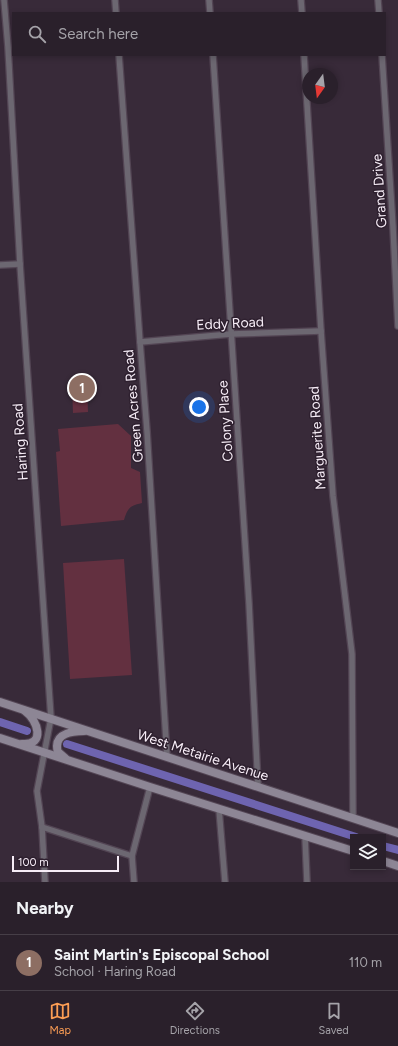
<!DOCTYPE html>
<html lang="en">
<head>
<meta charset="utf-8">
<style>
  :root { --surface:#2a202b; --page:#322833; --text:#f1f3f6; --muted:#a5a3a9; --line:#463e47; --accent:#fc9d54 }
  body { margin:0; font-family:Figtree,sans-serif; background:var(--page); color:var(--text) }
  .controls { position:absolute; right:12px; bottom:12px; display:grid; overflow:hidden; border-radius:0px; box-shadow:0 2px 6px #0003 }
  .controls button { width:36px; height:36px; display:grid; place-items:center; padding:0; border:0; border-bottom:1px solid var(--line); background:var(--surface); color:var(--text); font:20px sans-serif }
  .compass { position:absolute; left:302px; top:68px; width:36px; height:36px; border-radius:50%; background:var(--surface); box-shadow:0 2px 6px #0003; rotate:194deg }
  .scale { position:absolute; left:12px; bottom:10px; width:107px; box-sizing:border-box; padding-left:4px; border:2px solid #f7edf7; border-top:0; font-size:11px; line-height:14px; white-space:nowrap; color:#f7edf7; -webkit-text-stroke:3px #2e202f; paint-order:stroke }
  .you { position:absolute; left:199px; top:407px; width:14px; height:14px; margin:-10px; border:3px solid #fff; border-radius:50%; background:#1a73e8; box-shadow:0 0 0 6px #1a73e833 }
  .badge { display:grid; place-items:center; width:26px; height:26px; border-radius:50%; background:var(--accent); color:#fff; font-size:13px; font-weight:700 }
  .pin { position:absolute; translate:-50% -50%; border:2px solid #fff; box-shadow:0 1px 4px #0006 }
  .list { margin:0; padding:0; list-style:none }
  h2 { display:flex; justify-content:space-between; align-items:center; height:52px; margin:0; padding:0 16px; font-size:17px }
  h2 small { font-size:13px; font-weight:400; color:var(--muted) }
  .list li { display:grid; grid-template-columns:26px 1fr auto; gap:12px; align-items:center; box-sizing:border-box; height:56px; padding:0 16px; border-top:1px solid var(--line) }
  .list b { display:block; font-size:15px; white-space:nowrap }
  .list p { margin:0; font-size:13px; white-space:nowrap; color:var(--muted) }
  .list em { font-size:13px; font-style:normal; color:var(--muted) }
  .icon { flex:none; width:22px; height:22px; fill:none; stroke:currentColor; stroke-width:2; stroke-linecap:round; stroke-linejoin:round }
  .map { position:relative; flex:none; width:398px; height:882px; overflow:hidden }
  .search { position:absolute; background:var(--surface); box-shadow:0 2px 6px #0003; left:12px; right:12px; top:12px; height:44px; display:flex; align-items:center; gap:10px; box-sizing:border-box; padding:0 14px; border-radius:0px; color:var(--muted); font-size:15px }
  .sheet { height:108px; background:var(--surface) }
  nav { display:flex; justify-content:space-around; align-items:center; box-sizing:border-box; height:56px; border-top:1px solid var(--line); background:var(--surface); font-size:11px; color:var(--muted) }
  nav a { display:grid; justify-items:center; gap:2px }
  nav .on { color:var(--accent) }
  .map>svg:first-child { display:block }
  .green { fill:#633040 }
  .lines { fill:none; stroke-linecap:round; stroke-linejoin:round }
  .canal { stroke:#6e64b0; stroke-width:8 }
  .street-casing { stroke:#534554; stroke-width:8 }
  .secondary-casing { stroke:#534554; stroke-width:10 }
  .street { stroke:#6c6771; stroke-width:5.5 }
  .secondary { stroke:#8d8695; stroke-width:8 }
  .labels { text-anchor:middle; stroke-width:3; stroke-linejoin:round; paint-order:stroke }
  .street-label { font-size:14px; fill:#f7edf7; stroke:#2e202f }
</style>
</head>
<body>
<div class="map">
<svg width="398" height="882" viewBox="0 0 398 882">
  <rect width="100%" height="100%" fill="#382a39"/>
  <g class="green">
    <path d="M87,387L88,412L73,413L72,388Z"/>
    <path d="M118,424L131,436V468L140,472L142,503C130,506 128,507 124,520L61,526L56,452L60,451L58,429Z"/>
    <path d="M124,559L132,675L70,679L63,563Z"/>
  </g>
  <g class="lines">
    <g class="canal">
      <path d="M0,722L27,731"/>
      <path d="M67,744L356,837"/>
      <path d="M383,846L398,850"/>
    </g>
    <g class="street-casing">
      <g id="street">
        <path d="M4,0L8,47L20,264L51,718L37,791L42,827L45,882"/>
        <path d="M115,0L116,13"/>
        <path d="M209,0L210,13"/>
        <path d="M301,0L302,13"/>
        <path d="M378,0L379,13"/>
        <path d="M119,55L140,342L147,431L167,756"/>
        <path d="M213,55L249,603L258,786"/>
        <path d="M304,55L321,331L333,496L352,654L353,818"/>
        <path d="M382,55L393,227L398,326"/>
        <path d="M0,265L20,264"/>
        <path d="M140,342L231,334L321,331"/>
        <path d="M219,809L225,882"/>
        <path d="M42,827L132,856"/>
        <path d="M305,836L307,882"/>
        <path d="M134,882L132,856L150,787"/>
      </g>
    </g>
    <g class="secondary-casing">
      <g id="secondary">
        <path d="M0,702L398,833"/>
        <path d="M0,738L150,787L353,851"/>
        <path d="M22,744C46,746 38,720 25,711"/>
        <path d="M65,758L58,752C57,750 57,748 57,746C57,733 74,731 84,731"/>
        <path d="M383,861L398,866"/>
      </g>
    </g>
    <use href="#street" class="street"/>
    <use href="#secondary" class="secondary"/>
  </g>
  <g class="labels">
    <g class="street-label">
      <text transform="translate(379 191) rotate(-94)" y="5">Grand Drive</text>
      <text transform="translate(230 323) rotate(-3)" y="5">Eddy Road</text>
      <text transform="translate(133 406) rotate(-95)" y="5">Green Acres Road</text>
      <text transform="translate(225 421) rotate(-94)" y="5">Colony Place</text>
      <text transform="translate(317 438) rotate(-94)" y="5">Marguerite Road</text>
      <text transform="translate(20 442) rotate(-94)" y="5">Haring Road</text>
      <text transform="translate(203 755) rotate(18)" y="5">West Metairie Avenue</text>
    </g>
  </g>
</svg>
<div class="controls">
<button><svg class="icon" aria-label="layers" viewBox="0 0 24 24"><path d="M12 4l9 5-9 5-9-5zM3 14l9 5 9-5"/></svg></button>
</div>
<svg class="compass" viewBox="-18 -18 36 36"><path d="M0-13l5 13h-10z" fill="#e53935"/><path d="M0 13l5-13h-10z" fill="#a5a3a9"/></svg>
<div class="scale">100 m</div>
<div class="you"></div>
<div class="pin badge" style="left:82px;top:388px;background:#8d6e63">1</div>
<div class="search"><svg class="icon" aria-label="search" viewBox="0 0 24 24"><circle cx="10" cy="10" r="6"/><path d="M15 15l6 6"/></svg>Search here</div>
</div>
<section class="sheet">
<h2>Nearby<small></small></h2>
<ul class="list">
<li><span class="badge" style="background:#8d6e63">1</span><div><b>Saint Martin's Episcopal School</b><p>School · Haring Road</p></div><em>110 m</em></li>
</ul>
</section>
<nav>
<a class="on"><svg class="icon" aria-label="map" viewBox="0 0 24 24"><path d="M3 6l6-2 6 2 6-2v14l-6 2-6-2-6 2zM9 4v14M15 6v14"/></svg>Map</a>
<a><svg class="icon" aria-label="directions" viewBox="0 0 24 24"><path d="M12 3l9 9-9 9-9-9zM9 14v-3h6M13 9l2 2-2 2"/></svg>Directions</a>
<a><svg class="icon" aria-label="saved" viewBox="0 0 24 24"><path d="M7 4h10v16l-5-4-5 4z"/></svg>Saved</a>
</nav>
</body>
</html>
